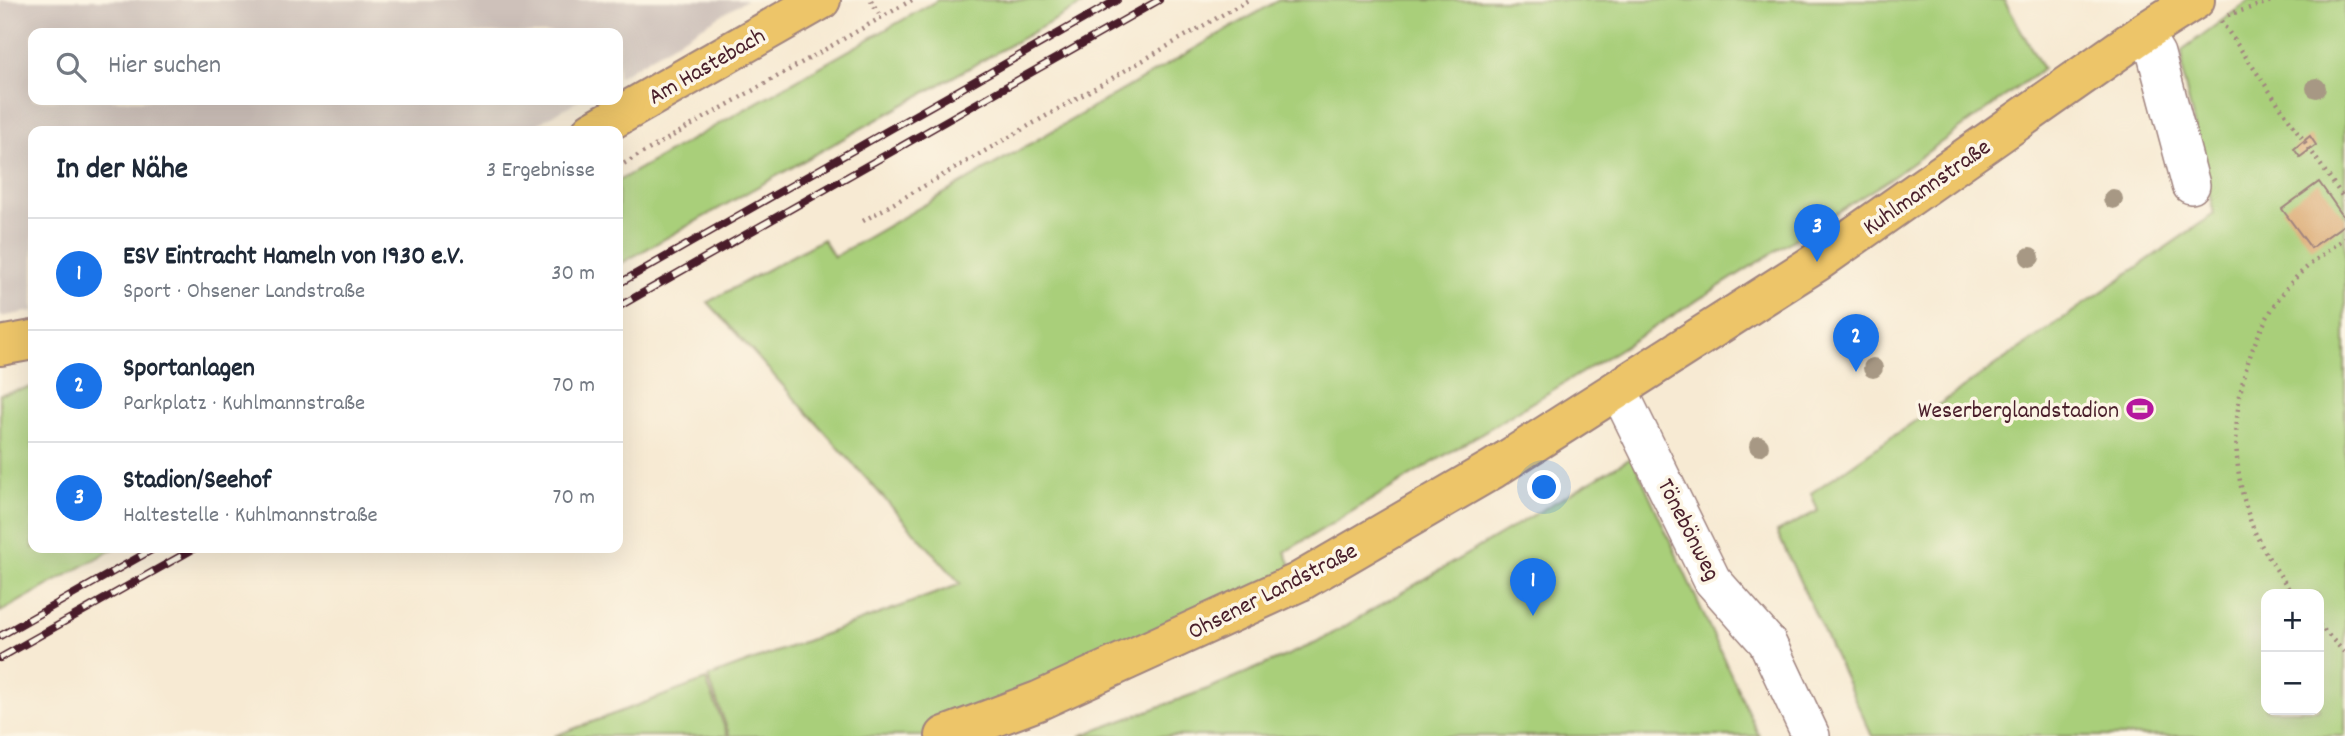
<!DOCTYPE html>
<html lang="de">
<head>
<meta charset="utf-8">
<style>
  :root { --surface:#fff; --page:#f6f6f7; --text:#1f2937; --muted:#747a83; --line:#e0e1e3; --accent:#1a73e8 }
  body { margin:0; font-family:Dekko,sans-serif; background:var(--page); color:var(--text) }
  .controls { position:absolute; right:21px; bottom:21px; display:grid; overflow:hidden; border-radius:14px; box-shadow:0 7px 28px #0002 }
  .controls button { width:63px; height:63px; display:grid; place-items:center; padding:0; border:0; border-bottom:2px solid var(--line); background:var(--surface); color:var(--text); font:35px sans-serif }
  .you { position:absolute; left:1545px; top:488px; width:24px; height:24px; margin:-18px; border:5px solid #fff; border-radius:50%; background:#1a73e8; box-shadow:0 0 0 10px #1a73e833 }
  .badge { display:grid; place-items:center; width:46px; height:46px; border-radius:50%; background:var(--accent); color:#fff; font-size:23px; font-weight:700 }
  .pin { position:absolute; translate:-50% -58px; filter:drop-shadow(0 2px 4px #0008) }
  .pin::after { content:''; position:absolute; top:37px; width:24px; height:21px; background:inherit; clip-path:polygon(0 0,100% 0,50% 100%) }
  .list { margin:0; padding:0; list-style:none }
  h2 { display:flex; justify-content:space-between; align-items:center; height:91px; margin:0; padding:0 28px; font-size:30px }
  h2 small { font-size:23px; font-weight:400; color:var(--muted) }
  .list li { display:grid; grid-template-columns:46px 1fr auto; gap:21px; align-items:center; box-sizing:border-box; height:112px; padding:0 28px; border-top:2px solid var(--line) }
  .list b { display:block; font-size:26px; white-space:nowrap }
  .list p { margin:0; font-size:23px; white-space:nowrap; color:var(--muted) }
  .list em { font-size:23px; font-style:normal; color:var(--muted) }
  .icon { flex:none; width:38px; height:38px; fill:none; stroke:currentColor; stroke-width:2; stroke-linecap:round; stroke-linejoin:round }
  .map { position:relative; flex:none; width:2345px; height:736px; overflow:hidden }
  .search { position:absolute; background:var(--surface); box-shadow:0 7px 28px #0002; left:28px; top:28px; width:595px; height:77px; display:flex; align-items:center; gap:18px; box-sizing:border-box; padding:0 24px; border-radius:14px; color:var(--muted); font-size:26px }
  .panel { position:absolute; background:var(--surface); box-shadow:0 7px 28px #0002; left:28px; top:126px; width:595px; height:427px; border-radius:14px }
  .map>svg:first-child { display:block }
  .industrial { fill:#cec1ba }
  .green { fill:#a9cf7a; stroke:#7a7752; stroke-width:2; fill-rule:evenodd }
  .building { fill:#daa76f }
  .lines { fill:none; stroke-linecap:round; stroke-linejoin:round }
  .minor-casing { stroke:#a0847f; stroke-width:40 }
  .major-casing { stroke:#a0847f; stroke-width:42 }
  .path { stroke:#a0847f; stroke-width:4.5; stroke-dasharray:2 5; stroke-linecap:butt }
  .minor { stroke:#fff; stroke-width:37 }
  .major { stroke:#edc569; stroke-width:38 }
  .rail-casing { stroke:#4a1f2b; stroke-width:8 }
  .rail { stroke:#fcf5e5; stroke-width:5; stroke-dasharray:16; stroke-linecap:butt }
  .tree { fill:#a79884 }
  .labels { text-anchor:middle; stroke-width:7; stroke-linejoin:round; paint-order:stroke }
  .street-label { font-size:24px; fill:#4a1f2b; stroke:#fcf5e5 }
  .poi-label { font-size:24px; fill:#4a1f2b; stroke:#fcf5e5; text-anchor:end }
</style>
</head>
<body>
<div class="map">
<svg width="2345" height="736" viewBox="0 0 2345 736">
  <rect width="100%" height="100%" fill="#fcf5e5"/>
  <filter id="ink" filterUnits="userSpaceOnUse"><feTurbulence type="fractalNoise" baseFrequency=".0143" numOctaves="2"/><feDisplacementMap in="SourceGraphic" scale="14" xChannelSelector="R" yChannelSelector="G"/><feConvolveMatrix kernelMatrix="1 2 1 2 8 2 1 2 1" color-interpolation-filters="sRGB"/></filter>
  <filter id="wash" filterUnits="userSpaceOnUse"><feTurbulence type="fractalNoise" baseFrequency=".00686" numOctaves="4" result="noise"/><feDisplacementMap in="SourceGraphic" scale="28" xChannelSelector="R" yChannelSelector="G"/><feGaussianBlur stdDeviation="1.57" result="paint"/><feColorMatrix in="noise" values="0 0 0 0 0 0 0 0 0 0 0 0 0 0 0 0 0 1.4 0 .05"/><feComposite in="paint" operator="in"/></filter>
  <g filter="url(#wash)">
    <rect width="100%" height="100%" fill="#f7ead3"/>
    <path class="industrial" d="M0,0H746L618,77V33H33V100H579L525,131H33V311L0,317Z"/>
    <g class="green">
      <path d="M938,0H1090L618,265V181Z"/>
      <path d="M1279,0H2004L2043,69L1890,179L1599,362L1285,552L1299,582L945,736H730L708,677L961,584L708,302L823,239L834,257Z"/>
      <path d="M2250,0H2345V736H1872L1777,532L1818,511L1811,493L2214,214L2184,80L2182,50ZM2266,594H2319V710H2266Z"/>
      <path d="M33,387V548H115L0,612V394Z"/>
      <path d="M1632,457L1759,736H1080L1210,688L1316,643Z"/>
      <path d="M706,680L728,736H554Z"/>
    </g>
    <g id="blocks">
      <g class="building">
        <path d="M2310,136L2316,145L2300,157L2294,149Z"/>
        <path d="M2319,182L2345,219V224L2311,248L2282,209Z"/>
      </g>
    </g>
  </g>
  <g filter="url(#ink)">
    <use href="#blocks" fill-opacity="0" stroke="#a0847f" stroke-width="2"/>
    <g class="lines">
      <g class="minor-casing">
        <g id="minor">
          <path d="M2143,33L2156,54L2191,185"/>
          <path d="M1618,389L1712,580L1767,642L1811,736"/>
        </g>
      </g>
      <g class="major-casing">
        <g id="major">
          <path d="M592,131L821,0"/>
          <path d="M0,346L33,340"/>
          <path d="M945,736L1038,701L1299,582L1493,469L1817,262L2143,33L2195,0"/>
        </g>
      </g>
      <g class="path">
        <path d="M871,0L881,18"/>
        <path d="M2228,15L2275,0"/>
        <path d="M2221,21L2345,200"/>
        <path d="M618,167L912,0"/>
        <path d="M863,221L1248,0"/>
        <path d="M2292,594C2280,574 2263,552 2254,530C2222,451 2234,358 2285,290C2301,269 2324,254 2345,238"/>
        <path d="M2319,625L2345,653"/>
      </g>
      <use href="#minor" class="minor"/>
      <use href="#major" class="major"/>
      <g class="rail-casing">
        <g id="rail">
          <path d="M618,284L1117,0"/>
          <path d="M618,307L1159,0"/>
          <path d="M0,636L155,548"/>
          <path d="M0,658L195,548"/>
        </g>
      </g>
      <use href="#rail" class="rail"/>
    </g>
    <g class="tree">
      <circle cx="2316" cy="88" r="10"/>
      <circle cx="2113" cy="199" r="10"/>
      <circle cx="2030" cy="257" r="10"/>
      <circle cx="1873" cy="368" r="10"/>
      <circle cx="1759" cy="446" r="10"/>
    </g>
  </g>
  <defs>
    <g id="stadium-bare" transform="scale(2.1)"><path d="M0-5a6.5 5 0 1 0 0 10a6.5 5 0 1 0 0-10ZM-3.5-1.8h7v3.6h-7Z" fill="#b5179e" stroke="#fcf5e5" stroke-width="2.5" paint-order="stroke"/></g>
  </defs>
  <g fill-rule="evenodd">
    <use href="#stadium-bare" x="2140" y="409"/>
  </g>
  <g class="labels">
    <g class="street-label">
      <text transform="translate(706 65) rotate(-30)" y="8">Am Hastebach</text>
      <text transform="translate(1926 186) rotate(-35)" y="8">Kuhlmannstraße</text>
      <text transform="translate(1690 529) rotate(63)" y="8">Tönebönweg</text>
      <text transform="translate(1272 590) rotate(-27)" y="8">Ohsener Landstraße</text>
    </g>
    <g class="poi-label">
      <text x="2119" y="417">Weserberglandstadion</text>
    </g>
  </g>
</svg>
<div class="controls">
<button>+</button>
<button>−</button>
</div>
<div class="you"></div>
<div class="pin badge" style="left:1533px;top:616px">1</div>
<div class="pin badge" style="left:1856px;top:372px">2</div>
<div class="pin badge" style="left:1817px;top:262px">3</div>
<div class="search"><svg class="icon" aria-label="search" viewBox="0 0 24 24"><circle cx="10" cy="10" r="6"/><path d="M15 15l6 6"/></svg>Hier suchen</div>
<section class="panel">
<h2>In der Nähe<small>3 Ergebnisse</small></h2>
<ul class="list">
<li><span class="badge">1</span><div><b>ESV Eintracht Hameln von 1930 e.V.</b><p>Sport · Ohsener Landstraße</p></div><em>30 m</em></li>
<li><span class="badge">2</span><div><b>Sportanlagen</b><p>Parkplatz · Kuhlmannstraße</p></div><em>70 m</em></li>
<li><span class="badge">3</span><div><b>Stadion/Seehof</b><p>Haltestelle · Kuhlmannstraße</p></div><em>70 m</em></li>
</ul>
</section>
</div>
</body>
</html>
